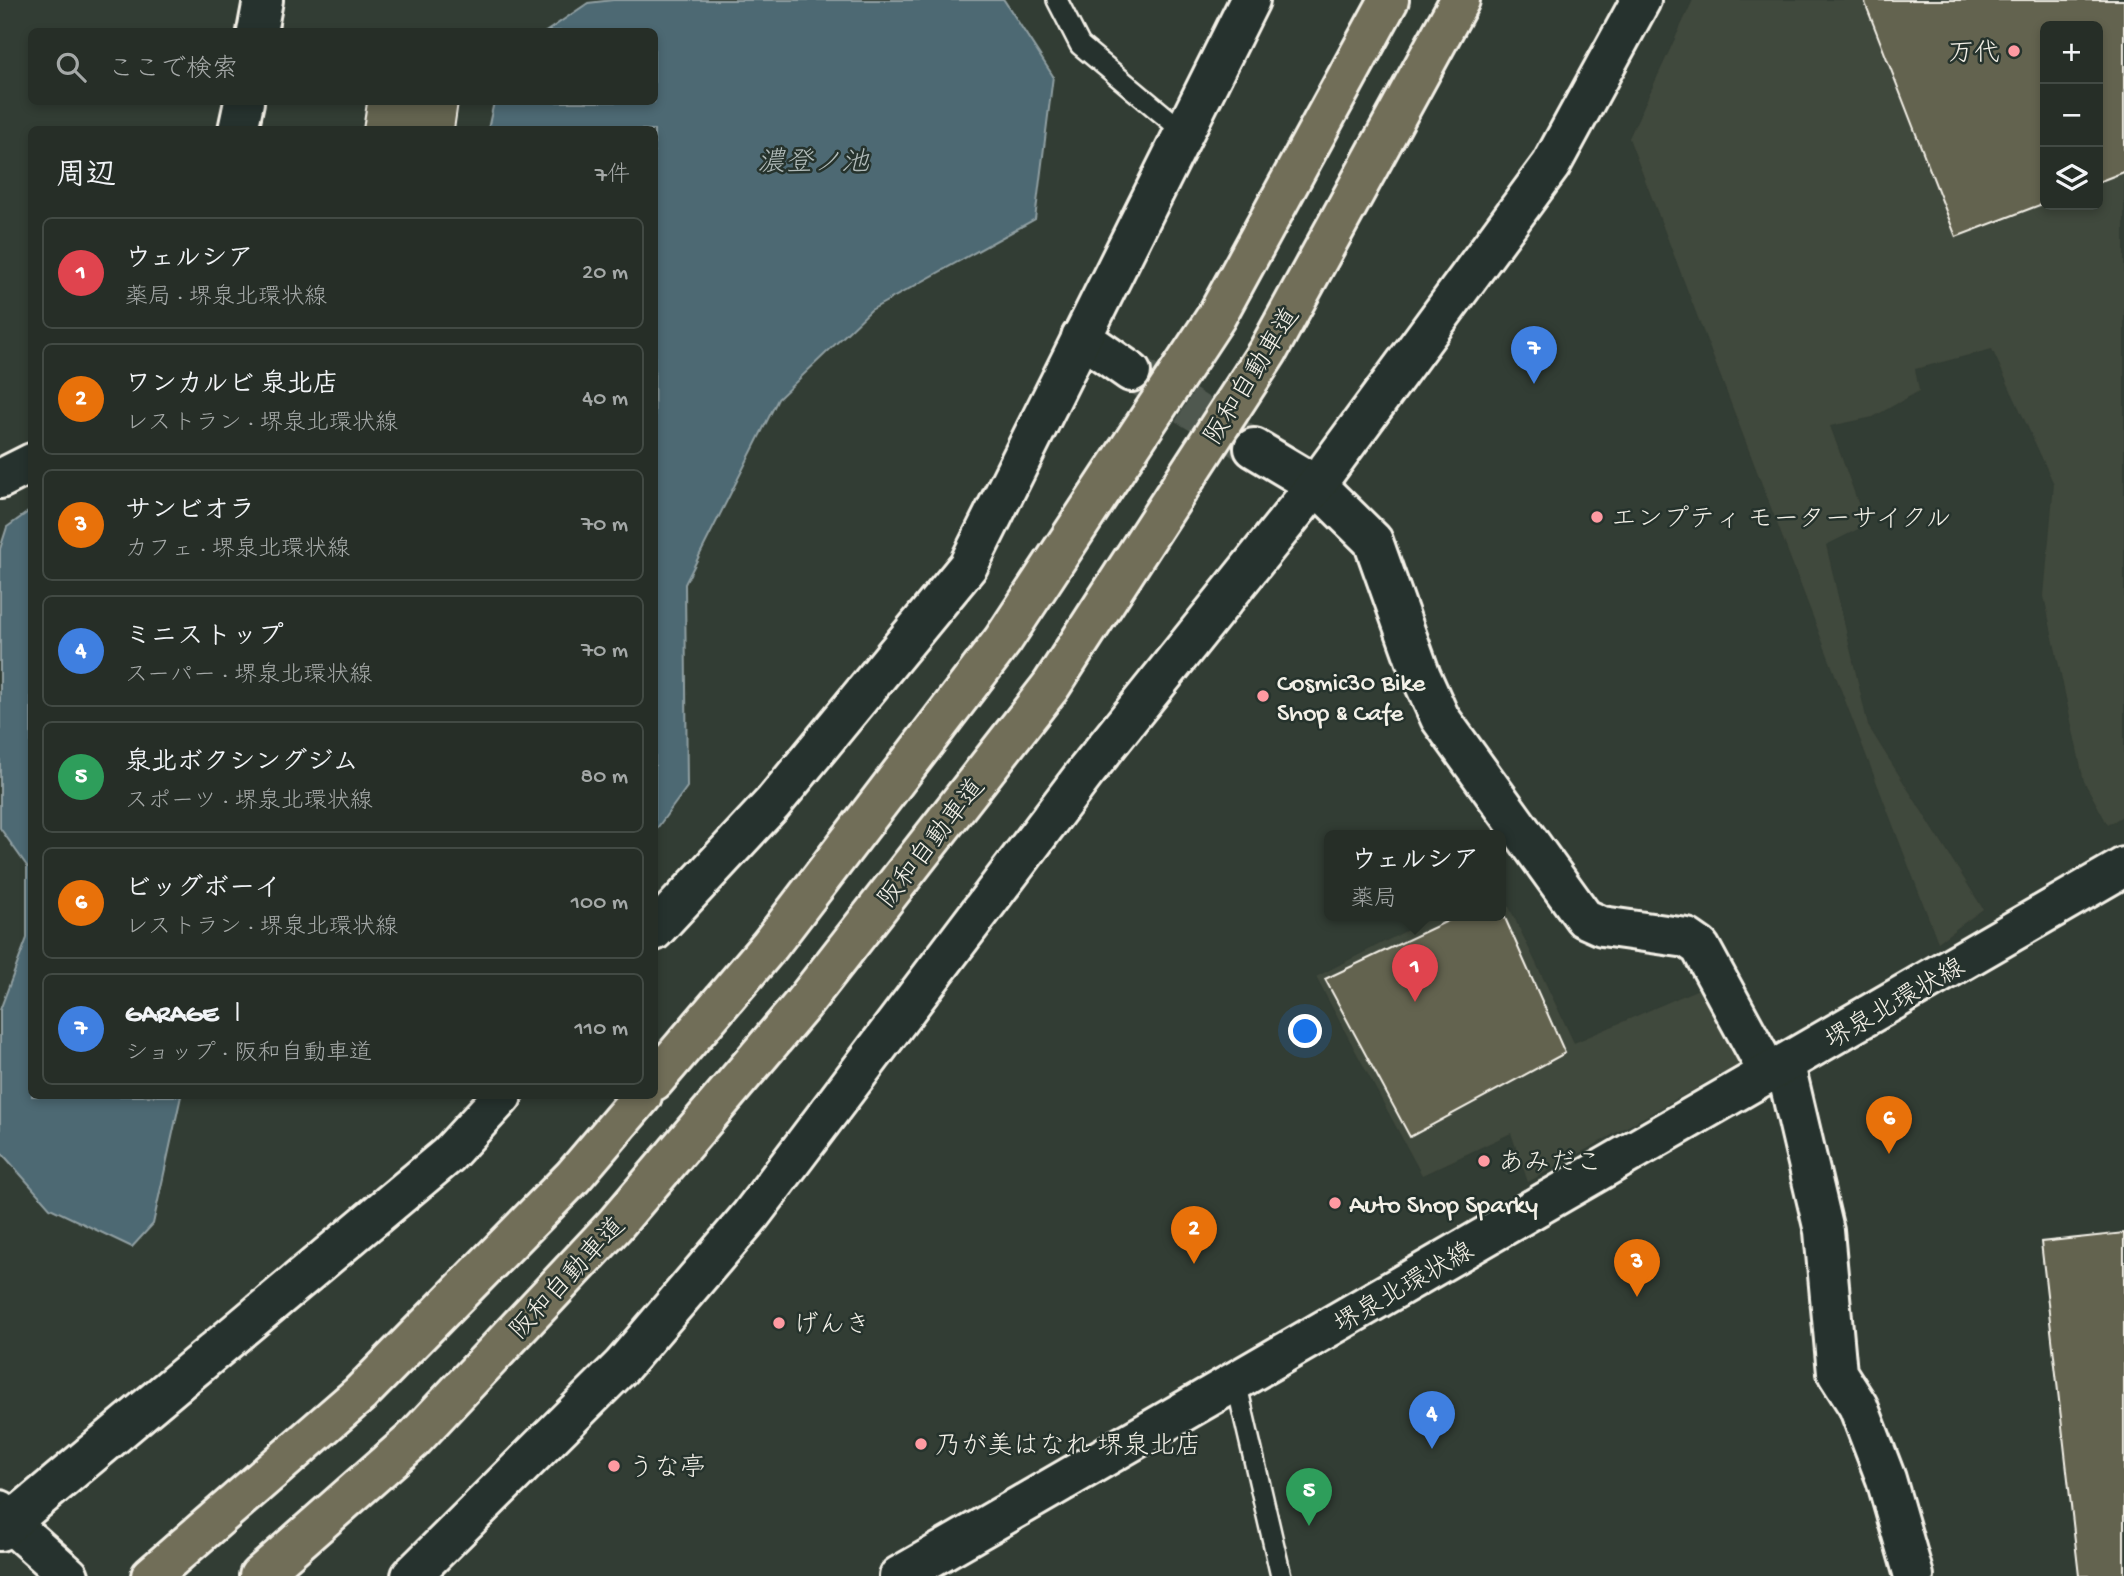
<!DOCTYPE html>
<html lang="ja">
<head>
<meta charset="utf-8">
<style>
  :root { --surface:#262e27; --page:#2e362f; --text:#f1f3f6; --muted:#a4a8a7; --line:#424a44; --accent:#ff9aa2 }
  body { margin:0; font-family:"Gochi Hand","Klee One",sans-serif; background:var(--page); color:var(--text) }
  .controls { position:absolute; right:21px; top:21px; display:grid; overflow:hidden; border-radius:10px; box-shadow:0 4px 10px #0003 }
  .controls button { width:63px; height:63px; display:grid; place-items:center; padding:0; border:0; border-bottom:2px solid var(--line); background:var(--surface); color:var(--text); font:35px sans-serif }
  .you { position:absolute; left:1306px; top:1032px; width:24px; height:24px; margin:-18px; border:5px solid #fff; border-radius:50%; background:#1a73e8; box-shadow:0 0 0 10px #1a73e833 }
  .badge { display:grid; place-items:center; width:46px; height:46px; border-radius:50%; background:var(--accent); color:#fff; font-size:23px; font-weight:700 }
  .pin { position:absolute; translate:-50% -58px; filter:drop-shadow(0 2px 4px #0008) }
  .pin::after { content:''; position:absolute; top:37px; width:24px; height:21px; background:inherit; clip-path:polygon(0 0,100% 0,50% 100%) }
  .popup { position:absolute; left:1324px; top:830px; width:182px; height:91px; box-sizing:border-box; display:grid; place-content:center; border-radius:10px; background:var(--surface); filter:drop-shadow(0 2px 5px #0005); font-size:23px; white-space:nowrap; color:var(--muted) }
  .popup b { font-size:26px; color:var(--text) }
  .popup::after { content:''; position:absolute; left:50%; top:100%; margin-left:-14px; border:14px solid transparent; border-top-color:var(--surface) }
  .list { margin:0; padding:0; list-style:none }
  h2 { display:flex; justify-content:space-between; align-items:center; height:91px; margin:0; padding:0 28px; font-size:30px }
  h2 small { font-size:23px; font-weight:400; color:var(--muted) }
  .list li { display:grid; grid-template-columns:46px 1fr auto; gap:21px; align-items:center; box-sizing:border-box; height:112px; margin:0 14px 14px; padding:0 14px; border:2px solid var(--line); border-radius:10px }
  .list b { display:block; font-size:26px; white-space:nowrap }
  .list p { margin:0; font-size:23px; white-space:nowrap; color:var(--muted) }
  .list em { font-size:23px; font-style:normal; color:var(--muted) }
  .icon { flex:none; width:38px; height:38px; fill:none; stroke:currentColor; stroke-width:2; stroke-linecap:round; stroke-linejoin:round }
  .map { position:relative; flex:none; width:2124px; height:1576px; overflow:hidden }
  .search { position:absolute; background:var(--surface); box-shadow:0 4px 10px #0003; left:28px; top:28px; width:630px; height:77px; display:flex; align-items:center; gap:18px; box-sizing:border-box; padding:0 24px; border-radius:10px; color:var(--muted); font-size:26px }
  .panel { position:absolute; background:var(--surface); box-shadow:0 4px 10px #0003; left:28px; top:126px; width:630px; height:973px; border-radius:10px }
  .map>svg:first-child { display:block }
  .built { fill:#41483c; fill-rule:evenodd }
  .water { fill:#4d6973; stroke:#909fa2; stroke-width:2 }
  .building { fill:#64634f; stroke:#f4f1e8; stroke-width:2 }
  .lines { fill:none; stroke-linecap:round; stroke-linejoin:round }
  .street-tunnel { stroke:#4f584f; stroke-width:38; stroke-dasharray:38 19; stroke-linecap:butt }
  .lane-casing { stroke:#f4f1e8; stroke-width:24 }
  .street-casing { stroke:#f4f1e8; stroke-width:44 }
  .secondary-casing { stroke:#f4f1e8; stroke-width:44 }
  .highway-casing { stroke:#f4f1e8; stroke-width:44 }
  .lane { stroke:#26332d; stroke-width:19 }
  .street { stroke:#26332d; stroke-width:38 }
  .secondary { stroke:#26332d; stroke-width:38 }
  .highway { stroke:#716e59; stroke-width:38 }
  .poi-dot { fill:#ff9aa2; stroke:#26332d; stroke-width:2.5 }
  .labels { text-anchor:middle; stroke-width:5; stroke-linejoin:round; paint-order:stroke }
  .poi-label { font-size:26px; fill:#f4f1e8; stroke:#26332d; text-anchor:start }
  .street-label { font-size:26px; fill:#f4f1e8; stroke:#26332d }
  .water-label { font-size:28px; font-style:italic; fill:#b1bbb9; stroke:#26332d }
</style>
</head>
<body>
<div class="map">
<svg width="2124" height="1576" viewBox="0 0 2124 1576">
  <rect width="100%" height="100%" fill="#323d34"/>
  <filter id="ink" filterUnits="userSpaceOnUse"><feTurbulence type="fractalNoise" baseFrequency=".0143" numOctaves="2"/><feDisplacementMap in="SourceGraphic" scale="14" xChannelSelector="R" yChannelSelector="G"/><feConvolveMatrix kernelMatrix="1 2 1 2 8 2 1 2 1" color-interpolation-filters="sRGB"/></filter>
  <g filter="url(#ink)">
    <g class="built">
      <path d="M1693,0H2124V815L2108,825L2084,781L2044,596L2054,484L1992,349L1915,369L1919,391L1873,417L1830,426L1866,525L1826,545L1868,726L1983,909L1938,942L1629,138ZM2045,26H2098V205H2045Z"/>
      <path d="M1501,890L1574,1043L1701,988L1741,1063L1528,1182L1511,1133L1422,1175L1316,977L1435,916H1501Z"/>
    </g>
    <g class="water">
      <path d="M613,0H1004L1053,76L1035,219L871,310L778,399L685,584L687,787L655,831L654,130L488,129L494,102H654V32L547,31L588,3Z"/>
      <path d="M31,510L32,1096H181L153,1224L132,1247L50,1208L0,1151V1010L27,938V866L0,828V549L7,527Z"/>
    </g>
    <g class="building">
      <path d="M1864,0H2124V172L2098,182V26H2045V203L1956,237Z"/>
      <path d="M367,102H458L454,130H363Z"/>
      <path d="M1501,909L1565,1053L1410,1137L1325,979L1458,916H1501Z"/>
      <path d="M2124,1233V1576H2079L2041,1242Z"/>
    </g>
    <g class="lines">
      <path class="street-tunnel" d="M1137,375L1254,448"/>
      <g class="lane-casing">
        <g id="lane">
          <path d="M1057,0L1080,45L1184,132"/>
          <path d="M1236,1382L1281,1576"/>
        </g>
      </g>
      <g class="street-casing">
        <g id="street">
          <path d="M257,32L263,0"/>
          <path d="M238,130L244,102"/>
          <path d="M1081,337L1131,372"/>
          <path d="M1254,448L1316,485L1373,541L1421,676L1440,718L1584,918L1602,926L1687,938L1700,947L1769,1074"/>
          <path d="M0,479L32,463"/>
          <path d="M654,931L773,803L968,566L1250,0"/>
          <path d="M1785,1065L1824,1231L1837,1373L1858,1406L1886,1479L1914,1576"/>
          <path d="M0,1510L10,1523L69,1576"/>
          <path d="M0,1531L448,1155L502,1096"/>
          <path d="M411,1576L622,1366L751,1215L1085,773L1316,485L1551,165L1641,0"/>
        </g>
      </g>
      <g class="secondary-casing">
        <path id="secondary" d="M899,1576L2124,867"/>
      </g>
      <g class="highway-casing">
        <g id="highway">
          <path d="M654,1081L770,945L1003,640L1216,317L1389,0"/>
          <path d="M151,1576L360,1394L573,1177L642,1096"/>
          <path d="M259,1576L412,1441L614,1226L802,1005L1051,686L1268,351L1460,0"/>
        </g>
      </g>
      <use href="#lane" class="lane"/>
      <use href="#street" class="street"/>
      <use href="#secondary" class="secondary"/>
      <use href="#highway" class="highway"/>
    </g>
  </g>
  <g class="poi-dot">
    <circle cx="2014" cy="51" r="7"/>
    <circle cx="1597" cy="517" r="7"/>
    <circle cx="1263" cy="696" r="7"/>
    <circle cx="1484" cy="1161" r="7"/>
    <circle cx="1335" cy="1203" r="7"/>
    <circle cx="779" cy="1323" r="7"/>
    <circle cx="921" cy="1444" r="7"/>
    <circle cx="614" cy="1466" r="7"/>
  </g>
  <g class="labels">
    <g class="poi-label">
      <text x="2000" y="60" text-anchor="end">万代</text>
      <text x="1611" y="526">エンプティ モーターサイクル</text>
      <text x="1277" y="690">Cosmic30 Bike<tspan x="1277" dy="30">Shop &amp; Cafe</tspan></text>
      <text x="1498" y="1170">あみだこ</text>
      <text x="1349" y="1212">Auto Shop Sparky</text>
      <text x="793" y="1332">げんき</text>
      <text x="935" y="1453">乃が美はなれ 堺泉北店</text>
      <text x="628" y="1475">うな亭</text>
    </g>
    <g class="street-label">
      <text transform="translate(1250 375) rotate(-58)" y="9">阪和自動車道</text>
      <text transform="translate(930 842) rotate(-52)" y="9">阪和自動車道</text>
      <text transform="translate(1894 1002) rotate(-30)" y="9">堺泉北環状線</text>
      <text transform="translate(566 1277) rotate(-47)" y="9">阪和自動車道</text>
      <text transform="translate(1403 1286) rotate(-30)" y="9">堺泉北環状線</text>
    </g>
    <g class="water-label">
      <text x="813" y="170">濃登ノ池</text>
    </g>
  </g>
</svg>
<div class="controls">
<button>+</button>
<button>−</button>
<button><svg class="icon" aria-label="layers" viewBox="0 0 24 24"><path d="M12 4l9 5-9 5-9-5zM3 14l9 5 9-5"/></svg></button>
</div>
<div class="you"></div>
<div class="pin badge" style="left:1415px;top:1002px;background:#e0444e">1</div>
<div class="popup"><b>ウェルシア</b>薬局</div>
<div class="pin badge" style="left:1194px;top:1264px;background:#e8710a">2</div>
<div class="pin badge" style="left:1637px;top:1297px;background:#e8710a">3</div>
<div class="pin badge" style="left:1432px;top:1449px;background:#3f7fe0">4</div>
<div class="pin badge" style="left:1309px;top:1526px;background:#2e9e5b">5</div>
<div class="pin badge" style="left:1889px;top:1154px;background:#e8710a">6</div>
<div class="pin badge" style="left:1534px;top:384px;background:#3f7fe0">7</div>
<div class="search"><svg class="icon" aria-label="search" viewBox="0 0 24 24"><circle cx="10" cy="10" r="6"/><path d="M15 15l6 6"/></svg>ここで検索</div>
<section class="panel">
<h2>周辺<small>7件</small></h2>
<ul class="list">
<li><span class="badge" style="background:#e0444e">1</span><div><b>ウェルシア</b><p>薬局 · 堺泉北環状線</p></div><em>20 m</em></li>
<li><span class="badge" style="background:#e8710a">2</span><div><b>ワンカルビ 泉北店</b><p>レストラン · 堺泉北環状線</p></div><em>40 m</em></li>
<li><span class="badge" style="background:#e8710a">3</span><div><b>サンビオラ</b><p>カフェ · 堺泉北環状線</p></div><em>70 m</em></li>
<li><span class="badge" style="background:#3f7fe0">4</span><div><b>ミニストップ</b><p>スーパー · 堺泉北環状線</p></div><em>70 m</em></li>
<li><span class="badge" style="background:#2e9e5b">5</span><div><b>泉北ボクシングジム</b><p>スポーツ · 堺泉北環状線</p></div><em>80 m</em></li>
<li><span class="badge" style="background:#e8710a">6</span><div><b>ビッグボーイ</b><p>レストラン · 堺泉北環状線</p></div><em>100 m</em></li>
<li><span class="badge" style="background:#3f7fe0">7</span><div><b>GARAGE Ⅰ</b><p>ショップ · 阪和自動車道</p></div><em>110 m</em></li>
</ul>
</section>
</div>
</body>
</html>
